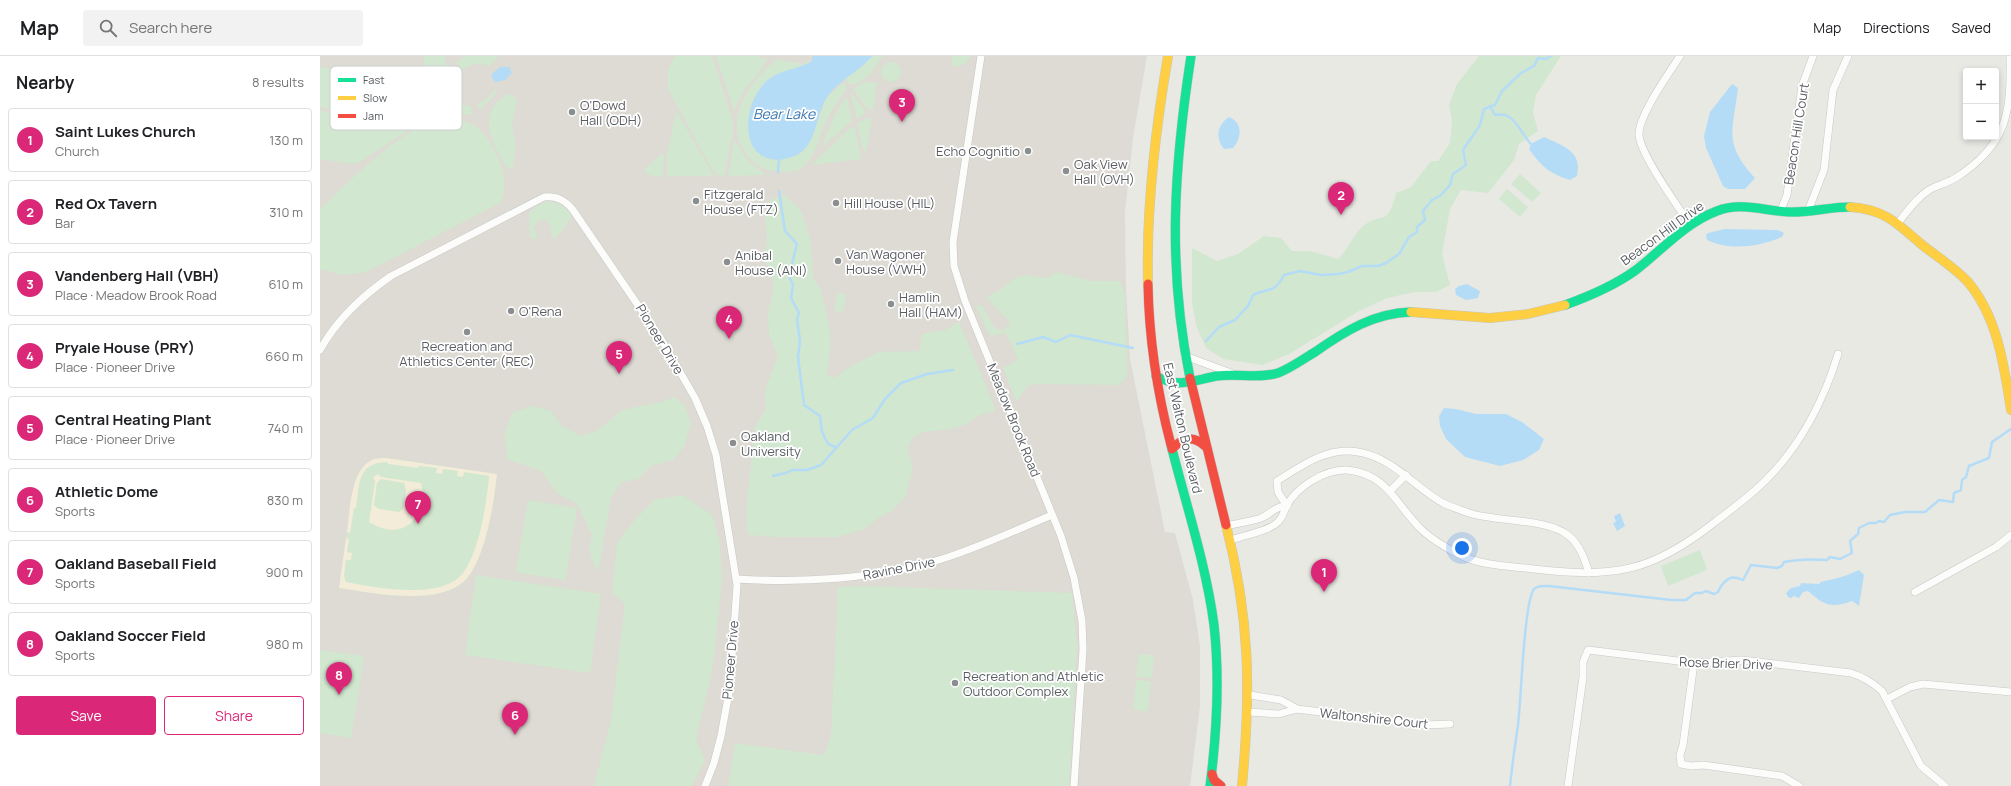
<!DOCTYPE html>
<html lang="en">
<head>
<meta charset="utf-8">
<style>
  :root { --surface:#fff; --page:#f2f2f2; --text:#202124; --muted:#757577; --line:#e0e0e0; --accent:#db2777 }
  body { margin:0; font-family:Manrope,sans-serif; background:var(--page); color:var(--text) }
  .controls { position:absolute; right:12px; top:12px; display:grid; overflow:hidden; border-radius:4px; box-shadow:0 2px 6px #0003 }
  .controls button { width:36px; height:36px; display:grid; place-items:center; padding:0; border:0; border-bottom:1px solid var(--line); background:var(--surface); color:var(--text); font:20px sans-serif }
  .you { position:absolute; left:1142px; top:492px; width:14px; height:14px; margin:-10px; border:3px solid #fff; border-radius:50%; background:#1a73e8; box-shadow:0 0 0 6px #1a73e833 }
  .badge { display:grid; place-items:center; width:26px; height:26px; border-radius:50%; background:var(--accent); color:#fff; font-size:13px; font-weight:700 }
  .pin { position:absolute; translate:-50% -33px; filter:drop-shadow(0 1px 2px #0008) }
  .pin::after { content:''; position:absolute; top:21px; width:14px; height:12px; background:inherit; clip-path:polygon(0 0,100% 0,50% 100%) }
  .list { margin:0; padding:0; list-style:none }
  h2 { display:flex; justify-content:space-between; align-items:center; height:52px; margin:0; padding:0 16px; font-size:17px }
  h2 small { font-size:13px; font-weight:400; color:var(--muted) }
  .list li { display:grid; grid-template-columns:26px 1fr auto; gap:12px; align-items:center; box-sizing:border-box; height:64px; margin:0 8px 8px; padding:0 8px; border:1px solid var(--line); border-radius:4px }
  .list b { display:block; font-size:15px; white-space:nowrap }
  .list p { margin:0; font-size:13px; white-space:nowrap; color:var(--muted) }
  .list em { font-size:13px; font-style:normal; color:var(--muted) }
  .actions { display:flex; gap:8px; padding:12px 16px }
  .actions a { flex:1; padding:9px 0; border:1px solid var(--accent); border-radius:4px; text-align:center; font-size:14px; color:var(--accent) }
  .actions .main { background:var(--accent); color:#fff }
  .icon { flex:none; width:22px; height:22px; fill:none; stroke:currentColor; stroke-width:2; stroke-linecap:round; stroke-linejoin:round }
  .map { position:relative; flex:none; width:1691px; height:730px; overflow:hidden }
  header { display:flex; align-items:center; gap:24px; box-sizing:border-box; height:56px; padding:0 20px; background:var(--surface); border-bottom:1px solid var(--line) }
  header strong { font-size:19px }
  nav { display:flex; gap:22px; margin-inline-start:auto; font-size:14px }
  .search { width:280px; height:36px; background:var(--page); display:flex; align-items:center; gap:10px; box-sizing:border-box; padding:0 14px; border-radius:4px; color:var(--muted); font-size:15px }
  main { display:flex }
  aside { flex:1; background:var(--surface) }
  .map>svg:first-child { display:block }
  .education { fill:#dddbd3 }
  .green { fill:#d1e7cf }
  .sand { fill:#f2ecd8; fill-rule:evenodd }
  .water { fill:#b4dcf7 }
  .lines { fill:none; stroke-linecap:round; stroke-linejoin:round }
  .stream { stroke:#b4dcf7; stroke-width:2.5 }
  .street-casing { stroke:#c7c7c6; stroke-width:8 }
  .fast-casing { stroke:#c5c6c4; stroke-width:10 }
  .slow-casing { stroke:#c5c6c4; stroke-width:10 }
  .jam-casing { stroke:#c5c6c4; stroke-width:10 }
  .street { stroke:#fcfcfb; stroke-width:7 }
  .fast { stroke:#16e098; stroke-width:9 }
  .slow { stroke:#ffcf43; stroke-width:9 }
  .jam { stroke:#f24e42; stroke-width:9 }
  .poi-dot { fill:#8b8e90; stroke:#fff; stroke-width:1.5 }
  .labels { text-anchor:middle; stroke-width:3.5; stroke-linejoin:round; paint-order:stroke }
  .poi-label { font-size:13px; fill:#595d62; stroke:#fff; text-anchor:start }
  .street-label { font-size:13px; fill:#595d62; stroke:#fff }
  .water-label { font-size:14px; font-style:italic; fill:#3c77b0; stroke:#fff }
  .key { fill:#fff; stroke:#cdced0; stroke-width:1 }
  .key-label { font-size:11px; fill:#595d62 }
</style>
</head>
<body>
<header>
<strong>Map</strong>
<div class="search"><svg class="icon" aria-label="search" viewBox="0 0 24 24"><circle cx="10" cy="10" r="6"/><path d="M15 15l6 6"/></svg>Search here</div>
<nav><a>Map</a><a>Directions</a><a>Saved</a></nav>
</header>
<main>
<aside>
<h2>Nearby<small>8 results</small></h2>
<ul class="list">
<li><span class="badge">1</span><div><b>Saint Lukes Church</b><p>Church</p></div><em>130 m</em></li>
<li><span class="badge">2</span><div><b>Red Ox Tavern</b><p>Bar</p></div><em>310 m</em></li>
<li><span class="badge">3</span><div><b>Vandenberg Hall (VBH)</b><p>Place · Meadow Brook Road</p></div><em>610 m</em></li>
<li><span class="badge">4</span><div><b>Pryale House (PRY)</b><p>Place · Pioneer Drive</p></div><em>660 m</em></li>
<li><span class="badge">5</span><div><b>Central Heating Plant</b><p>Place · Pioneer Drive</p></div><em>740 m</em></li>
<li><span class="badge">6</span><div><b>Athletic Dome</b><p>Sports</p></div><em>830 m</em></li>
<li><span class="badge">7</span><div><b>Oakland Baseball Field</b><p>Sports</p></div><em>900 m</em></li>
<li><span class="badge">8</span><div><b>Oakland Soccer Field</b><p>Sports</p></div><em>980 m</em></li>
</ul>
<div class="actions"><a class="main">Save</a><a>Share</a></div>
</aside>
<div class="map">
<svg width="1691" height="730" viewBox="0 0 1691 730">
  <rect width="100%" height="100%" fill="#e9e9e4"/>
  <path class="education" d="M0,0H827L813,82L805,156L806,231L810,303L845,476L855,477L873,544L880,590V650L870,730H0Z"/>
  <g class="green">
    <path d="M105,0H125L126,10L120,34V50L102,65L93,66L0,51V11L13,13V16L62,23L63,21L100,27Z"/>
    <path d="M145,0H177L178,1L170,10L156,7L141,14L137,6Z"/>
    <path d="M355,0H392L413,65V75L404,120L396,118L389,108L348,33V13Z"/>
    <path d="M396,0H436L447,3L443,11L424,35L414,55Z"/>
    <path d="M552,0H562C557,10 543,31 529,28L525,23L540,12Z"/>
    <path d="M633,0H651L645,8L636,11L631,8Z"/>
    <path d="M1159,0H1241L1216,39L1213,56L1218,75L1199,88L1194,104L1168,137L1141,134L1130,153L1122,198L1130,229L1116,236H1095L1067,242L1039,255L969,298L943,309L903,303L886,292L876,269L872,246V192L897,205L918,198L944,180L961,182L972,195H990L1018,203C1028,194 1032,180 1042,171C1063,154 1067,173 1076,137L1091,131L1111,105H1118L1130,87L1132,65L1129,49L1137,28Z"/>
    <path d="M457,3L483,8L487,5L491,6C476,14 459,17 446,27C433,36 423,67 431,81C435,89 443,96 449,103L459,104L472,101L499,62L506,42L524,26L527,32C519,42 512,53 506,66C497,85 492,122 461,115L460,116C446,115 435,110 426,98C402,64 429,26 457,3Z"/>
    <circle cx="571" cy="16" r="10"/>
    <path d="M544,26H557L553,54L546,51L533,33Z"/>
    <path d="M174,34L177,36L176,38L160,54L157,48L169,41Z"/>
    <path d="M190,38L194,40L197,45L192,70L196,90L193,111L190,113L185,110C176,91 160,69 175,49C178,44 184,40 190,38Z"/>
    <path d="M531,39H533L545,55L544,59L539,62H536Z"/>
    <path d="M525,42L528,43L532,65L501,92L515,58Z"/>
    <path d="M136,48L150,50L153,57C144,60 136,59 129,52Z"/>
    <path d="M0,55L86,69L90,73L40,106L32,108L0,103Z"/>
    <path d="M356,55L393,118L392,120H347V98Z"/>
    <path d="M130,61C141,63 151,66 159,73C176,88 192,126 180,147L46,216L23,219L0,213V154C27,127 92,61 130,61Z"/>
    <path d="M547,62L552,63L546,97L542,90L537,67Z"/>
    <path d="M531,71L535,72L541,103L491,109Z"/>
    <path d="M414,86H416L426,103L444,117V119L408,120Z"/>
    <path d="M342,97L344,98L342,121L332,120L325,116V113Z"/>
    <path d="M1200,118L1221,137L1212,146L1191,128Z"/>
    <path d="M1187,133L1208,151L1200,161L1179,143Z"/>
    <path d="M465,139L481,155L491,187L493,223L501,234L510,275V296L507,320L514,322L531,310L559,296L600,295L602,278L625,274L639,266L675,352L673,356L661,358L647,368L631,373L603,376L593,381L587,393L593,412L585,441L573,454L560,461L544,473L518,481H457L428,479L426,455L435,371L446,353L445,334L458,301L449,278L448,257L454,230L451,216L445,206L447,181L445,160L450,144Z"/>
    <path d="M228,145L241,148L252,159L246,170L235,182L231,180C231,171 231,161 218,165L214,172L217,180L215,184L210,181L209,157L215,151Z"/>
    <path d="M737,216L772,225H800L805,239L807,320L799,329L714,328L708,330L696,345L683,312L698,304L686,277L670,280L656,249L662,250L674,271L682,275L691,267L666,241L680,234L695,222L705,219L727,222Z"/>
    <path d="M517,237L526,238L523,256L514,255Z"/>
    <path d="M355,341L365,350L371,368L364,391L353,404L331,410L318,423L302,426L291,441L278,516L271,502L269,491L272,479L257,448L237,437L221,415L187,403L185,376L192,357L213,350L231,355L241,369L260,380L277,375L302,354L341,346Z"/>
    <path d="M66,402L177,418C174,447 166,498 148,521C123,552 53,537 19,532L35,425C41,409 49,404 66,402Z"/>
    <path d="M363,439L392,459L399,482L402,522L393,610L376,684L385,703L372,730H274L291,664L305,548L292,537L297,487L313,466L334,444Z"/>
    <path d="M208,444L257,452L245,524L196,516Z"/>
    <path d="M1380,494L1387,514L1348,530L1341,510Z"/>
    <path d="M156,519L281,538L270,617L145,599Z"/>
    <path d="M541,530L752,537L757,589L749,730H408L415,687L504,699L511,680L518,531Z"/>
    <path d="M0,594L44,600L31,682L0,677Z"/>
    <path d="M819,598L834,599L832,622L816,621Z"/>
    <path d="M816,624L831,625L828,655L813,654Z"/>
  </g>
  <g class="sand">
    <path d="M66,402L177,418C174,447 166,498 148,521C123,552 53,537 19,532L26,482L29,483L27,496L32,497L31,504H26L24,520L26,526C57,532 111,542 137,523C158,507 167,445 169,420L144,416L143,421L137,420L138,415L123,413L122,418L116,417L117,412L99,410L98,412L68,408L67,406C36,407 40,429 36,452H34L30,477L27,476C30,455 30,412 54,403C57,402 62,402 66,402Z"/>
    <path d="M58,418L61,421L101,427C107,446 97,473 73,474C65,474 56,470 49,466L55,426L53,421ZM61,423L84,427L86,434L83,453L79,456L59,453L54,449L57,427Z"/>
  </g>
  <g class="water">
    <path d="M493,0H552C539,16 517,25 506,43C496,59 497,85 480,97C472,102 461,105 451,103C416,96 426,40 449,23C461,14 478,13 491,6Z"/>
    <path d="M180,11H189L192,17L185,24L176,26L172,23V18Z"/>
    <path d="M1412,28L1418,32C1413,75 1403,87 1435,122L1425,133H1408L1403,130L1386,92L1384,80L1390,56Z"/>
    <path d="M909,61C924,67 921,83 913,92L904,93C895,82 897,69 909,61Z"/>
    <path d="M1224,81C1243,90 1263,95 1257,120L1250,124C1230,118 1221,110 1209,93L1211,88Z"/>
    <path d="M1405,173L1458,174L1464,177L1462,181C1438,191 1410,195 1387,184L1386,179L1388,177Z"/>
    <path d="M1147,228L1160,235L1158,242L1146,244L1136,239L1135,233L1139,230Z"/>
    <path d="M1124,352L1136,353L1156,358H1186L1202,366L1224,383L1219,394L1203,404L1180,410L1145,401L1126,383L1120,370L1119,360Z"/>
    <path d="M1300,457L1305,470L1297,475L1293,467L1296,466L1294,460Z"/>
    <path d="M1539,514L1544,519L1539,550L1532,545C1511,553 1504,549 1488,535L1483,536L1479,542L1474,540L1471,542L1468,541L1466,537L1471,532L1480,530L1481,527L1499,528L1501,526C1514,523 1527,520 1539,514Z"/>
  </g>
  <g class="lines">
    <g class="stream">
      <path d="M1170,50L1175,59C1178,59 1182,58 1185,59C1195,61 1204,81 1211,88"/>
      <path d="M458,116L459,104"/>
      <path d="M459,135L465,175L477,188L469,220L473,229L471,242L479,257L477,263L480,285L478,301L484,349L500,360L502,376L508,388L516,391"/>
      <path d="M886,285L899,271L915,264L928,250L933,239C950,231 954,238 964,219L980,215L1001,219L1018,218L1028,216L1042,210H1058L1066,207L1079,198L1089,181L1097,176V171L1105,164L1103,155L1112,144L1120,140L1130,129L1133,118L1146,109L1143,94L1160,69L1164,53L1175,49L1182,35L1201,17L1214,10L1218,2L1226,3L1231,0"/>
      <path d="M697,288L723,281L736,286L750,279L813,292"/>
      <path d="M453,420L466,417L472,414H487L501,409L532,374L553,362L565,343L581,327L607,318L633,314"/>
      <path d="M1190,730C1192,710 1195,689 1198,669C1201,647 1204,545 1214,533C1218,529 1224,530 1229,530L1351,544H1366L1375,537H1382L1386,535L1394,538L1398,536C1401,529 1408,519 1417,522C1419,522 1421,524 1423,524L1431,509L1457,512L1462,510L1464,506C1478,503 1492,503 1507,504L1510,501L1520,503L1532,497L1530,485L1538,478L1539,472L1549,467H1556L1559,465L1564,466L1570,459L1585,456H1605L1619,444L1633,446L1634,437L1641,434L1642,424L1646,421L1649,410L1669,402L1672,386L1691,373"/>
    </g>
    <g class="street-casing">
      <g id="street">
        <path d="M661,0L633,186L634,210L645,245L741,480L754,522L762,565L763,594L754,730"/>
        <path d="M1360,0C1349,17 1319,59 1319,78C1319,97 1359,152 1371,170"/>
        <path d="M1488,155L1504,114L1513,34L1528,0"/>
        <path d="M1460,156L1467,139L1482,30L1493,0"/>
        <path d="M1578,167C1587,156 1596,142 1609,134C1618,129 1628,127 1637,121C1688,88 1691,56 1690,0"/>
        <path d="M0,294C17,263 42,240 71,220L224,141C237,140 245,144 253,154L341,283L375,342L387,370L396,399L417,529L410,631L401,680L394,707L385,730"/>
        <path d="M865,300L911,317"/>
        <path d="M1070,435L1086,419"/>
        <path d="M967,450L958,436L957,425C981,410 1008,390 1038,396C1074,402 1094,431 1123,447C1131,451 1141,454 1149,457C1175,466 1228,462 1249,480C1260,489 1265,504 1269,517"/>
        <path d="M906,470C917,467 930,466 941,462C951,458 955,450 967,450"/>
        <path d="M910,484C922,480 944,476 954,469C962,464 963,458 966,451C976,431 1005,413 1027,414C1069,418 1076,450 1103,475C1115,486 1128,493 1142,500C1164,510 1191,510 1214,513C1247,517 1278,519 1310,512C1341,505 1371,485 1395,466C1412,453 1430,440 1446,424C1480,390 1504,344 1518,298"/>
        <path d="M417,523C482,527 559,523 622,503C660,491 696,474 732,459"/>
        <path d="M1595,536L1676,491L1691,479"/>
        <path d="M1374,607L1363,689L1360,699L1361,708L1371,710L1383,709L1462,720L1479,730"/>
        <path d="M930,639L961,644L977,653"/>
        <path d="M1567,643L1590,631L1603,628L1691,636"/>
        <path d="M929,656L959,658L977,653L1105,669L1130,668"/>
        <path d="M1248,730L1263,621V606L1268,594L1374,607L1422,604L1531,617C1544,621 1552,626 1562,635L1601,710L1625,730"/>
      </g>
    </g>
    <g class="fast-casing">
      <g id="fast">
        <path d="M1245,249C1270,240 1294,230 1316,214C1342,194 1365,167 1397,155C1421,145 1448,156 1472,156C1492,156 1511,151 1530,151"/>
        <path d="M836,320C858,333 874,324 897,320C917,317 939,323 958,317C971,312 983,303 995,296C1025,275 1054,257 1091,256"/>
        <path d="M870,322C847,210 854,111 871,0"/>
        <path d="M851,389C866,449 886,508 894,569C900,623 897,676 890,730"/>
      </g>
    </g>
    <g class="slow-casing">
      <g id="slow">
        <path d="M1530,151C1564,153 1577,167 1601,188C1616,200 1634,211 1648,226C1678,262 1684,310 1691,354"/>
        <path d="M828,228C826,151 835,76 848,0"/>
        <path d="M1091,256L1170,262L1208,258L1245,249"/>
        <path d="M906,469C930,562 931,635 922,730"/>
      </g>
    </g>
    <g class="jam-casing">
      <g id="jam">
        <path d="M828,228C829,283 837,336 851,389"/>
        <path d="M870,322L906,469"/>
        <path d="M852,393C862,382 873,379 885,390"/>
        <path d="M892,718L894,724L901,730"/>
      </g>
    </g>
    <use href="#street" class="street"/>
    <use href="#fast" class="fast"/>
    <use href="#slow" class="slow"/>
    <use href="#jam" class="jam"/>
  </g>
  <g class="poi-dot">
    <circle cx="252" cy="56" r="4"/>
    <circle cx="708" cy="95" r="4"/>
    <circle cx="746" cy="115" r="4"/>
    <circle cx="376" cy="145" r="4"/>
    <circle cx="516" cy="147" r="4"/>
    <circle cx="518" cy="205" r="4"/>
    <circle cx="407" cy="206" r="4"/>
    <circle cx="571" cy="248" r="4"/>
    <circle cx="191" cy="255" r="4"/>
    <circle cx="147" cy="276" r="4"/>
    <circle cx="413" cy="387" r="4"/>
    <circle cx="635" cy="627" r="4"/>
  </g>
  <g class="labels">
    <g class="poi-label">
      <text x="260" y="54">O'Dowd<tspan x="260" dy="15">Hall (ODH)</tspan></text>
      <text x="700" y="100" text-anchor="end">Echo Cognitio</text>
      <text x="754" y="113">Oak View<tspan x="754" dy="15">Hall (OVH)</tspan></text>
      <text x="384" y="143">Fitzgerald<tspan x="384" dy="15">House (FTZ)</tspan></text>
      <text x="524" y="152">Hill House (HIL)</text>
      <text x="526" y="203">Van Wagoner<tspan x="526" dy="15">House (VWH)</tspan></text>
      <text x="415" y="204">Anibal<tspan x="415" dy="15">House (ANI)</tspan></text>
      <text x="579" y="246">Hamlin<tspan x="579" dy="15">Hall (HAM)</tspan></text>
      <text x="199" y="260">O'Rena</text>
      <text x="147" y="295" text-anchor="middle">Recreation and<tspan x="147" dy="15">Athletics Center (REC)</tspan></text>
      <text x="421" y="385">Oakland<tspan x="421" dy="15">University</tspan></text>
      <text x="643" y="625">Recreation and Athletic<tspan x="643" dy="15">Outdoor Complex</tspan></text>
    </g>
    <g class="street-label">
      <text transform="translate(1476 78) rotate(-81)" y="5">Beacon Hill Court</text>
      <text transform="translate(1342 177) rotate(-36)" y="5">Beacon Hill Drive</text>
      <text transform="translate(340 283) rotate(59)" y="5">Pioneer Drive</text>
      <text transform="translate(694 364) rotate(68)" y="5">Meadow Brook Road</text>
      <text transform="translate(863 372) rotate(77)" y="5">East Walton Boulevard</text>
      <text transform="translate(579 512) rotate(-11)" y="5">Ravine Drive</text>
      <text transform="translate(410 604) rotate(-85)" y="5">Pioneer Drive</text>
      <text transform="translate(1406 607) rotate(2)" y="5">Rose Brier Drive</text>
      <text transform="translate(1054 662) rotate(6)" y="5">Waltonshire Court</text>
    </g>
    <g class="water-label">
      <text x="464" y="63">Bear Lake</text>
    </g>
  </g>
  <rect x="10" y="10" width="132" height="64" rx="6" class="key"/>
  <rect x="18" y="22" width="18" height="4" fill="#16e098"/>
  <rect x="18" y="40" width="18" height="4" fill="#ffcf43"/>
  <rect x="18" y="58" width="18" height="4" fill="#f24e42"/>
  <g class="key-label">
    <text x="43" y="28">Fast</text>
    <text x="43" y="46">Slow</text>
    <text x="43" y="64">Jam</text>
  </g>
</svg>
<div class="controls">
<button>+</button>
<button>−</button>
</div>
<div class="you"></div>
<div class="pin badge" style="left:1004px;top:536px">1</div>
<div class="pin badge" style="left:1021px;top:159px">2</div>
<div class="pin badge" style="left:582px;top:66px">3</div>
<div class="pin badge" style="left:409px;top:283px">4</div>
<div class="pin badge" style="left:299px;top:318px">5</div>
<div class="pin badge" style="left:195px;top:679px">6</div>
<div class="pin badge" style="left:98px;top:468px">7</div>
<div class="pin badge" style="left:19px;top:639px">8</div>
</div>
</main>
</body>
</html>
